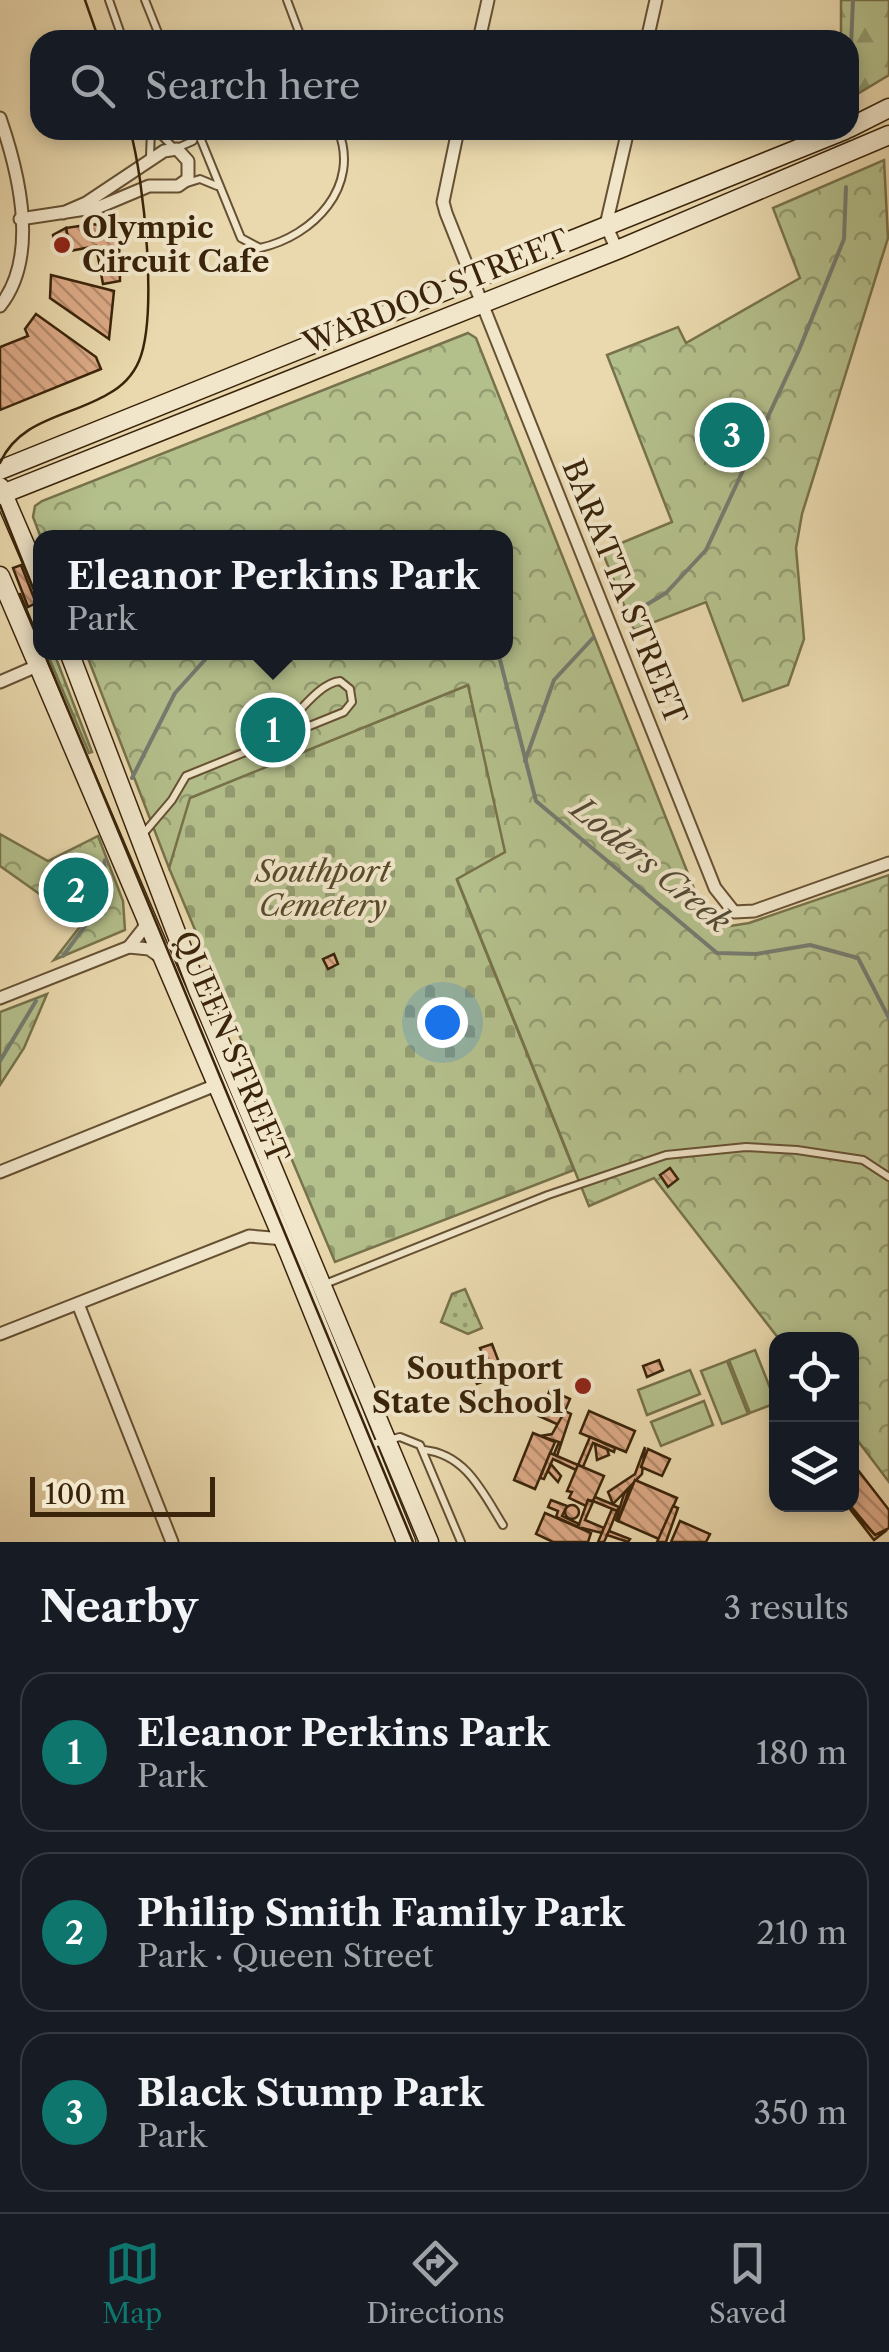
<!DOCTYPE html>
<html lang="en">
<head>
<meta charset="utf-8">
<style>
  :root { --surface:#171b24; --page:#20242c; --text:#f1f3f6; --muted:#9ea1a6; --line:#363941; --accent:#0f766e }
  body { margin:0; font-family:"Libre Caslon Text",serif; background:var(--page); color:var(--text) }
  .controls { position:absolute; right:30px; bottom:30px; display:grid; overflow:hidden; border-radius:20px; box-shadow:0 5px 15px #0003 }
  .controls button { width:90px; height:90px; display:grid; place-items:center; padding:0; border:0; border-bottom:2px solid var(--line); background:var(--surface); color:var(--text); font:50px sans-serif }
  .scale { position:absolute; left:30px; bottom:25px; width:185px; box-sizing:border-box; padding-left:10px; border:5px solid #3a240a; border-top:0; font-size:28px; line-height:35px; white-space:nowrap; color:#3a240a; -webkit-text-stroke:8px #f1e6ca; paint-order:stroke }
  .you { position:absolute; left:442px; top:1022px; width:35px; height:35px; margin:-25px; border:8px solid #fff; border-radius:50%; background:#1a73e8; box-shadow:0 0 0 15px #1a73e833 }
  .badge { display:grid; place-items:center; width:65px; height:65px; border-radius:50%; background:var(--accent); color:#fff; font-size:32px; font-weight:700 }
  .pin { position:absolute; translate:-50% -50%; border:5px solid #fff; box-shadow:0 2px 10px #0006 }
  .popup { position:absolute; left:33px; top:530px; width:480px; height:130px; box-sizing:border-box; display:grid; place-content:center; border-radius:20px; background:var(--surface); filter:drop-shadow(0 2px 8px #0005); font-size:32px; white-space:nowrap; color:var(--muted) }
  .popup b { font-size:38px; color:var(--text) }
  .popup::after { content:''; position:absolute; left:50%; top:100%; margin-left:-20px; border:20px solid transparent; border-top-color:var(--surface) }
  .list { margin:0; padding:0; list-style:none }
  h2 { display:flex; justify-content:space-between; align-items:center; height:130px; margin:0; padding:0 40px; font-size:42px }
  h2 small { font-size:32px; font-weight:400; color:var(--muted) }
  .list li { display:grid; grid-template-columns:65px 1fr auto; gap:30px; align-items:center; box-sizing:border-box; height:160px; margin:0 20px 20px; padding:0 20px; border:2px solid var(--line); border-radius:30px }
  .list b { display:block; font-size:38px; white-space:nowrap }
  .list p { margin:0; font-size:32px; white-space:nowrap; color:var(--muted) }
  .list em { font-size:32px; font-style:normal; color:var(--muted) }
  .icon { flex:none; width:55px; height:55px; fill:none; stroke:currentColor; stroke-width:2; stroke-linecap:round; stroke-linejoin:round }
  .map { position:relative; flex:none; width:889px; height:1542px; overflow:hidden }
  .search { position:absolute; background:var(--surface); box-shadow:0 5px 15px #0003; left:30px; right:30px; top:30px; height:110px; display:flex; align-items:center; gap:25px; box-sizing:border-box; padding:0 35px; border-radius:30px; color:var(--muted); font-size:38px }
  .sheet { height:670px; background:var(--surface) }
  nav { display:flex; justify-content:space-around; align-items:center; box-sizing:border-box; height:140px; border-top:2px solid var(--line); background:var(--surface); font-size:28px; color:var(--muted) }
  nav a { display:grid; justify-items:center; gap:5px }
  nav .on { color:var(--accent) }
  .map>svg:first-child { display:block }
  .grass { fill:#b4c08c; stroke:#77724b; stroke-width:2.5 }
  .forest { fill:url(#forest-firs); stroke:#77724b; stroke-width:2.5 }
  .cemetery { fill:url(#cemetery-stones); stroke:#77724b; stroke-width:2.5 }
  .park { fill:url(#park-crowns); stroke:#77724b; stroke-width:2.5 }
  .garden { fill:url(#garden-dots); stroke:#77724b; stroke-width:2.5 }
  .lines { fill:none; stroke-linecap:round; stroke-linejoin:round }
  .stream { stroke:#757c71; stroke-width:4 }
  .building { fill:url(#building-back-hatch); stroke:#3a240a; stroke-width:2.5 }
  .lane-casing { stroke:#665133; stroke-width:10 }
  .street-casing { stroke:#665133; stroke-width:15 }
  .secondary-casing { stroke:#3a240a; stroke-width:21 }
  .lane { stroke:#f1e6ca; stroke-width:6 }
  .street { stroke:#f1e6ca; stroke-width:11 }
  .secondary { stroke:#f1e6ca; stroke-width:18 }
  .tram { stroke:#3a240a; stroke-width:2.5 }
  .poi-dot { fill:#8f2418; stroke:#f1e6ca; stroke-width:4 }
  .labels { text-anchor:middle; stroke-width:8; stroke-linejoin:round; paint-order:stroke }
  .poi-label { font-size:30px; font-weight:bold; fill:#3a240a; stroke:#f1e6ca; text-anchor:start }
  .street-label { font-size:30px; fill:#3a240a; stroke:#f1e6ca }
  .park-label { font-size:30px; font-style:italic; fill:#584b2a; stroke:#f1e6ca }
  .water-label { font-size:32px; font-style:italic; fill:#534935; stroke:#f1e6ca }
</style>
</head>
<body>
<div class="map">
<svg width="889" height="1542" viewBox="0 0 889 1542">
  <defs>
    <pattern id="forest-firs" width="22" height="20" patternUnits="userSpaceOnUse" patternTransform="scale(2.5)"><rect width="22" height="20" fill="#b4c08c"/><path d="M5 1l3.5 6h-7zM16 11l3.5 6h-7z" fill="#939c71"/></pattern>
    <pattern id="cemetery-stones" width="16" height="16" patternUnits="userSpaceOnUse" patternTransform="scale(2.5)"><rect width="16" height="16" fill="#b4c08c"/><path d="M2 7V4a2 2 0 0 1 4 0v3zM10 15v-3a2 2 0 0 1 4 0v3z" fill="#939c71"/></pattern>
    <pattern id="park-crowns" width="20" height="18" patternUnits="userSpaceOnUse" patternTransform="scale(2.5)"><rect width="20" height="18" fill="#b4c08c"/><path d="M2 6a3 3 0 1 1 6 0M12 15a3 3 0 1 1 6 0" fill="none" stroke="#939c71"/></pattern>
    <pattern id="garden-dots" width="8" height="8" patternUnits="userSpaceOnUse" patternTransform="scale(2.5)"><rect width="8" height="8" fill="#b4c08c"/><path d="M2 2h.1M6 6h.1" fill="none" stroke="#939c71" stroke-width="1.8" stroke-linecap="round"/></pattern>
    <pattern id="building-back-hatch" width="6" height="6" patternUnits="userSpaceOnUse" patternTransform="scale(2.5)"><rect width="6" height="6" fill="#deab88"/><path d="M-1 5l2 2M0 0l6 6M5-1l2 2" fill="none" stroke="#b58b6d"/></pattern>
  </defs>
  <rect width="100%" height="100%" fill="#ead9ae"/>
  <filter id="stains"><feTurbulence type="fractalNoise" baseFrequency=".002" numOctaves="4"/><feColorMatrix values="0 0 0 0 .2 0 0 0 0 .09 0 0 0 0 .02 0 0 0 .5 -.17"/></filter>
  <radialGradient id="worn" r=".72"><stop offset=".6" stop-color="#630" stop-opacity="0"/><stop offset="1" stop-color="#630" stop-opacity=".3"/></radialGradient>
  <g class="grass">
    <path d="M755,1350L776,1403L750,1413L729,1360Z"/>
    <path d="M727,1361L748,1414L722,1424L701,1371Z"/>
    <path d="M690,1370L700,1394L647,1415L638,1390Z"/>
    <path d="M704,1401L713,1425L661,1446L651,1422Z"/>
  </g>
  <path class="forest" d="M841,0H889V75L849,99V40H841Z"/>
  <path class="cemetery" d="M468,685L506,852L457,880L574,1170L335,1262L169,868L189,798Z"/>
  <g class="park">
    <path d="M884,160L888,238L802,514L796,548L804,639L788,685L743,701L706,602L634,630L602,551L672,522L607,355L678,327L686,343L800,278L773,208Z"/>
    <path d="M468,333L476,338L704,914L718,928L749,923L889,875V1482L852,1433V1340L779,1339L654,1178L589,1206L457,879L505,852L468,685L190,798L169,868L86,653L506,652V538H41L33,517L35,506L42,501Z"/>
    <path d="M0,834L48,861L98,836L123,901L125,930L54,960L82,924L0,866Z"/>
    <path d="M47,994L24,1048L0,1085V1012Z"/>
  </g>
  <g class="garden">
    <path d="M47,653H54L92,752L89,753Z"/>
    <path d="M465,1289L482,1328L468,1334L441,1322L452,1294Z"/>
  </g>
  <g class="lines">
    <g class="stream">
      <path d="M849,93L853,0"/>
      <path d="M626,617L666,593L706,550L799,350L844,239L846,187"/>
      <path d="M498,652L536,801L717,953L756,954L810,945L858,958L889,1018"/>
      <path d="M525,761L554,680L593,638"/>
      <path d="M132,778L175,693L212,652"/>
      <path d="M63,956L93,915L105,860"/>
      <path d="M0,1061L36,1001"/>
    </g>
  </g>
  <g class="building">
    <path d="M92,224L104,226L119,241L120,281L103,284L96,246L70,251L66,228Z"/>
    <path d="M66,228L70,251L57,253L53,235Z"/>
    <path d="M51,275L114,291L109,339L50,298Z"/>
    <path d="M36,314L96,357L101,369L0,410V347L28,336L25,329Z"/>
    <path d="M21,565L36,603L28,607L13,568Z"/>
    <path d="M334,954L338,964L328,969L323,959Z"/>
    <path d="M670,1168L678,1179L668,1187L660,1175Z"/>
    <path d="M492,1344L503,1373L492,1378L480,1348Z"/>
    <path d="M659,1360L663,1370L647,1377L643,1366Z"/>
    <path d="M481,1364L487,1380L477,1384L470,1368Z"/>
    <path d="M550,1390L570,1399L559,1425L539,1416Z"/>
    <path d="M565,1411L571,1414L557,1456L554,1454L559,1442L540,1436L552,1434Z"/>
    <path d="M589,1411L635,1431L626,1452L580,1433Z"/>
    <path d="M533,1433L555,1442L535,1489L514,1480Z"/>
    <path d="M590,1437L615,1448L614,1452L593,1443L583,1467L578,1465Z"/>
    <path d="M595,1444L607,1449L609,1455L597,1460Z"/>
    <path d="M645,1447L642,1474L613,1504L608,1492L635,1474Z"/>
    <path d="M648,1449L670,1459L662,1476L641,1467Z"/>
    <path d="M550,1453L578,1465L576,1470L553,1459L544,1479L540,1478Z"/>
    <path d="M551,1464L561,1476L558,1482L548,1471Z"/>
    <path d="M578,1465L604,1476L593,1501L588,1500L586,1506L569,1498L572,1492L567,1491Z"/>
    <path d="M854,1465L889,1510V1528L875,1535L849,1504Z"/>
    <path d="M635,1480L677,1498L659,1539L618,1521Z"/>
    <path d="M630,1487L618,1521L616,1520L624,1494Z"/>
    <path d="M595,1497L619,1507L617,1511L593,1501Z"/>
    <path d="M551,1500L567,1506L562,1516L579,1524L578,1527L556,1517L558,1511L548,1507Z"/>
    <path d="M588,1500L593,1502L585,1520L604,1528L602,1533L578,1527Z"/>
    <path d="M846,1504L875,1535L887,1530L874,1540Z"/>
    <circle cx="572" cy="1512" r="7"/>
    <path d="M673,1506L678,1508L666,1542H657Z"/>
    <path d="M612,1509L617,1511L609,1531L604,1542H598Z"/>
    <path d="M545,1513L591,1533L588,1542H553L536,1534Z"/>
    <path d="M680,1521L710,1534L706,1542H671Z"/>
    <path d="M609,1531L630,1539L628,1542L607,1535Z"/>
  </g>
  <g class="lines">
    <g class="lane-casing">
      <g id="lane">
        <path d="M109,0L123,40"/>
        <path d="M145,0L161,40"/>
        <path d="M287,0L302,40"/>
        <path d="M156,130L175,149"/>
        <path d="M197,130L241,238L260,248C314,236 361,186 338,130"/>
        <path d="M177,148L193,141L196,132"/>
        <path d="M150,157L151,130"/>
        <path d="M187,183L200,179L217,186"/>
        <path d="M144,833L172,800L186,776L344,712L352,702L350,689L340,681C314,683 288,732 260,746"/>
        <path d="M325,1284L548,1195L666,1155L746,1147L797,1150L863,1160L889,1177"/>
        <path d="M368,1445L400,1437L420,1445L461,1542"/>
        <path d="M424,1450C466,1454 483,1493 503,1525"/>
      </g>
    </g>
    <g class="street-casing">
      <g id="street">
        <path d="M479,40L488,0"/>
        <path d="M647,40L656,0"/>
        <path d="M0,118C19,173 40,256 0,306"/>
        <path d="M458,130L443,202L446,213L715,888L734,912L754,911L889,863"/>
        <path d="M20,219L99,207L149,186H178L188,179V161L177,149L164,151L86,203L63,213"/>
        <path d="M617,250L606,225L628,130"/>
        <path d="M0,682L37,666"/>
        <path d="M129,947L144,928L145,916"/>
        <path d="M0,998L129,947L149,949L163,959"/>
        <path d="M0,1172L216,1085"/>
        <path d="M78,1304L172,1542"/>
        <path d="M0,1334L249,1236L284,1239"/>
      </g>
    </g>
    <g class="secondary-casing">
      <g id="secondary">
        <path d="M849,128L889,108"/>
        <path d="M0,470L845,130"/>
        <path d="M0,487L41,582"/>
        <path d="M0,495L617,250L889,135"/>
        <path d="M0,576L289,1253L406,1542"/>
        <path d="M69,652L198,990L429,1542"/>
      </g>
    </g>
    <use href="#lane" class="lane"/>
    <use href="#street" class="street"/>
    <use href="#secondary" class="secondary"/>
    <g class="tram">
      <path d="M85,0L99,40"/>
      <path d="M0,463C20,418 70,417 108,394C121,387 133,375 139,361C158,316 144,178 130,130"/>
      <path d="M0,505L41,608"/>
      <path d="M20,594L41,645"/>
      <path d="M44,652L413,1542"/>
    </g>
  </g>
  <g class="poi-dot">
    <circle cx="62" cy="245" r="10"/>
    <circle cx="583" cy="1386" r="10"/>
  </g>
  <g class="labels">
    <g class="poi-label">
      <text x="82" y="238">Olympic<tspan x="82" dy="34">Circuit Cafe</tspan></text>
      <text x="563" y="1379" text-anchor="end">Southport<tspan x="563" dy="34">State School</tspan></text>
    </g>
    <g class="street-label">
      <text transform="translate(436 292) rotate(-22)" y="10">WARDOO STREET</text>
      <text transform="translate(624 592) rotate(68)" y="10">BARATTA STREET</text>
      <text transform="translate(231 1047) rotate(67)" y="10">QUEEN STREET</text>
    </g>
    <g class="park-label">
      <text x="323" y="882">Southport<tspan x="323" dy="34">Cemetery</tspan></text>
    </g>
    <g class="water-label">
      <text transform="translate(651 865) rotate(39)" y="11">Loders Creek</text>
    </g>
  </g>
  <rect width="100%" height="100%" filter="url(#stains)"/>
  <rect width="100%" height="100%" fill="url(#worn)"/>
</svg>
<div class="controls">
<button><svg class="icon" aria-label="locate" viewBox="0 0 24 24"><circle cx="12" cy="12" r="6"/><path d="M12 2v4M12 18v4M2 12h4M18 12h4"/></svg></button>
<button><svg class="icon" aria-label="layers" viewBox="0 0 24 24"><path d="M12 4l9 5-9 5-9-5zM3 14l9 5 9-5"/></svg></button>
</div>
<div class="scale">100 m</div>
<div class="you"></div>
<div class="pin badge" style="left:273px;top:730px">1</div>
<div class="popup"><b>Eleanor Perkins Park</b>Park</div>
<div class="pin badge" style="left:76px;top:890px">2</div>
<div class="pin badge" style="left:732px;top:435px">3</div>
<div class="search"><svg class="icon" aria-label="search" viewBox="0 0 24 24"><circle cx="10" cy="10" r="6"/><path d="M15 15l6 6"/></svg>Search here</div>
</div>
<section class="sheet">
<h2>Nearby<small>3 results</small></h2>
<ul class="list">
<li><span class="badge">1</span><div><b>Eleanor Perkins Park</b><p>Park</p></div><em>180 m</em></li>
<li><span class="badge">2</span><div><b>Philip Smith Family Park</b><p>Park · Queen Street</p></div><em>210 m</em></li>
<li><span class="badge">3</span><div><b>Black Stump Park</b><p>Park</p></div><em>350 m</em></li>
</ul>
</section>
<nav>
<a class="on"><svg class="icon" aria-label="map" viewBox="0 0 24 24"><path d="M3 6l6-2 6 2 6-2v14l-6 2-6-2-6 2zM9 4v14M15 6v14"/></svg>Map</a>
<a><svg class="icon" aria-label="directions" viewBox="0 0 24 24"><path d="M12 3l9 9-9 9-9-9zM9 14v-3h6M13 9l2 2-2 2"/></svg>Directions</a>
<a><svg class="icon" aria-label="saved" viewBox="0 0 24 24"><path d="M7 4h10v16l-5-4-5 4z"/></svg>Saved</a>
</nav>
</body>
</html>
